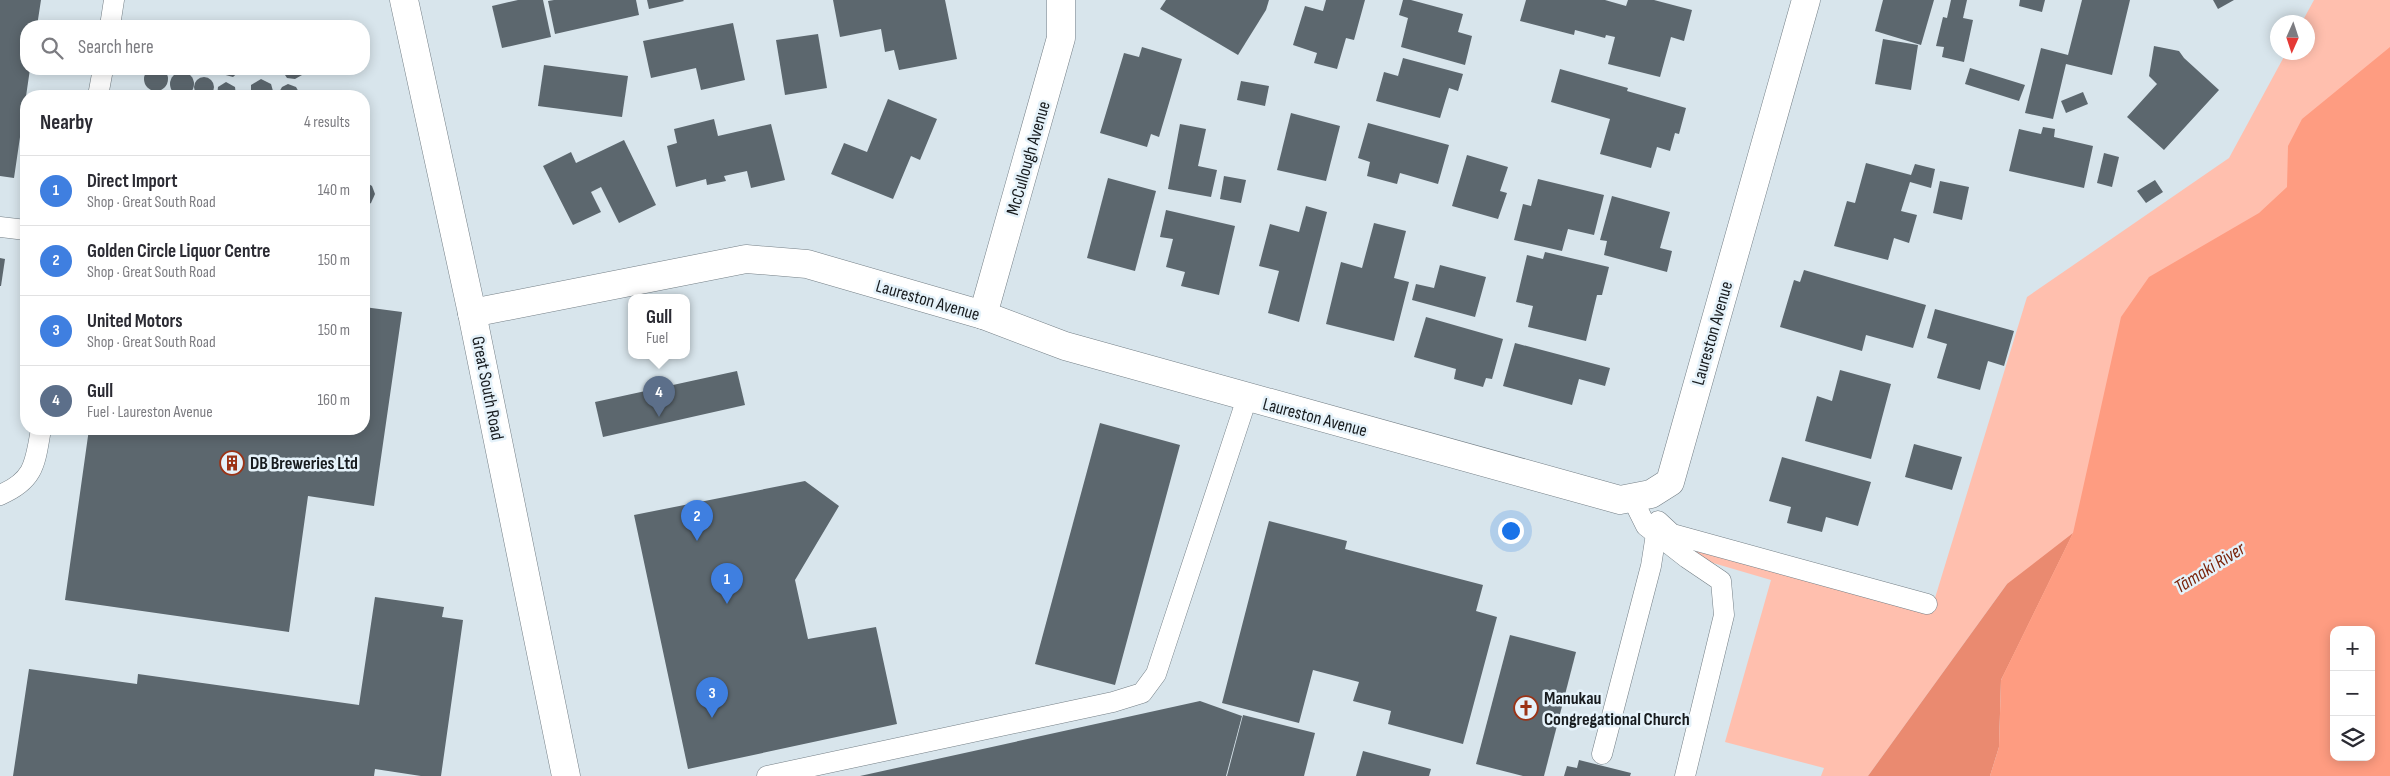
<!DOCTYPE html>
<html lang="en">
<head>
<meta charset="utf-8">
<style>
  :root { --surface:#fff; --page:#f2f2f3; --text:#2b2b33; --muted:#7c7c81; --line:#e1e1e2; --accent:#db2777 }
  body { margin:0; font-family:"Sofia Sans Condensed",sans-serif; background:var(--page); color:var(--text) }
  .controls { position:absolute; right:15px; bottom:15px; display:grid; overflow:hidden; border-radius:10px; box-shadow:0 2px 12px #0003 }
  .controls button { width:45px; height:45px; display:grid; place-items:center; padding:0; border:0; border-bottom:1px solid var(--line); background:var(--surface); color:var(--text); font:25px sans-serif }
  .compass { position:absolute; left:2270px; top:15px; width:45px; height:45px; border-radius:50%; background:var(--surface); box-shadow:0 2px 12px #0003; rotate:183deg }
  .you { position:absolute; left:1510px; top:530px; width:18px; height:18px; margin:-12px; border:4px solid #fff; border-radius:50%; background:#1a73e8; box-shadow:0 0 0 8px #1a73e833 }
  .badge { display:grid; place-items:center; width:32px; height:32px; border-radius:50%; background:var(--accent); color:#fff; font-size:16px; font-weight:700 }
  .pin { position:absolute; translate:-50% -41px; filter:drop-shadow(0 1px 2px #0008) }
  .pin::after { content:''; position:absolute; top:26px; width:18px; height:15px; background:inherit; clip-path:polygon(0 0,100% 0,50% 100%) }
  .popup { position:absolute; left:628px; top:294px; width:62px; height:65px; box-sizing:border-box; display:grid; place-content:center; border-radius:10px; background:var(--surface); filter:drop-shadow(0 1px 4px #0005); font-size:16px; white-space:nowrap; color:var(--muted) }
  .popup b { font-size:19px; color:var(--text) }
  .popup::after { content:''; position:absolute; left:50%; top:100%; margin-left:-10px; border:10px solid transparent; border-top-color:var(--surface) }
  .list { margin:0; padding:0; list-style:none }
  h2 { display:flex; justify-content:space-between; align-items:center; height:65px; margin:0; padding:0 20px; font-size:21px }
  h2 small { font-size:16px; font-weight:400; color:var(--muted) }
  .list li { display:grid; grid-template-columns:32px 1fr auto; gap:15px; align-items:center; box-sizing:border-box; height:70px; padding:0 20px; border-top:1px solid var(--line) }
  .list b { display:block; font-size:19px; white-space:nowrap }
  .list p { margin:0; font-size:16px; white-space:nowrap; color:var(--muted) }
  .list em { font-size:16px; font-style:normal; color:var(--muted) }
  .icon { flex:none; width:28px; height:28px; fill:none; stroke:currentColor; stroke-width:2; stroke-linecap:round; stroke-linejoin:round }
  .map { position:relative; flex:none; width:2390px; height:776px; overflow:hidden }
  .search { position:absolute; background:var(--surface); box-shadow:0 2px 12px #0003; left:20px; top:20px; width:350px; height:55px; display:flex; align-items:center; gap:12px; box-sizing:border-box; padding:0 18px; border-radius:20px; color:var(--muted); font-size:19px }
  .panel { position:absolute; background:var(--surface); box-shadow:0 2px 12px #0003; left:20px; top:90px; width:350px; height:345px; border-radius:20px }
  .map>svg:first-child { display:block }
  .green { fill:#ffbfae }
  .forest { fill:#ea8a70 }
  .water { fill:#fe9c81; fill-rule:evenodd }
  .building { fill:#5c676e }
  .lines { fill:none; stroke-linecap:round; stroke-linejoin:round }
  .service-casing { stroke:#747f86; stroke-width:21 }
  .minor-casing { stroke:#747f86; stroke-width:29 }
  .primary-casing { stroke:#747f86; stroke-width:29 }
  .service { stroke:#fff; stroke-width:20 }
  .minor { stroke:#fff; stroke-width:28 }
  .primary { stroke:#fff; stroke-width:28 }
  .labels { text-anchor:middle; stroke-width:5; stroke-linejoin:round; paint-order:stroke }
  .street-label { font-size:18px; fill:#171b1e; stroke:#e5f2fa }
  .poi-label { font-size:18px; font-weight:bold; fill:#171b1e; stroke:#e5f2fa; text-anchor:start }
  .water-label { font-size:19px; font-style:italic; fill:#7a240b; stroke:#e5f2fa }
</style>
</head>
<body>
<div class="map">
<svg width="2390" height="776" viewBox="0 0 2390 776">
  <rect width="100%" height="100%" fill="#d8e5ec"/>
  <path class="green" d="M2314,0H2390V419L1990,776L1999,747L2007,584L1868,776H1821L1824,768L1725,742L1771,580L1679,553L1692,529L1935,598L2027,297L2229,158L2286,53L2308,52V22H2302Z"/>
  <path class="forest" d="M2073,533L2001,680L1999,747L1990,776H1868L2007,584Z"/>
  <path class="water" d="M2390,47V776H1990L1999,747L2001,680L2073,533L2121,317L2149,277L2259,213L2287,187L2288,146L2302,119ZM2334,630H2371V757H2334Z"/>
  <g class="building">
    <path d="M0,0H41L37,26H26V69H30L14,178L0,176Z"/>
    <path d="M518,0H543L551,37L502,48L492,6Z"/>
    <path d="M554,0H636L639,15L555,34L548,1Z"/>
    <path d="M647,0H683L684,1L649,9Z"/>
    <path d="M833,0H945L957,59L899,70L894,50L885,52L881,29L840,37Z"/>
    <path d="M1166,0H1269L1266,10L1238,55L1160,9Z"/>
    <path d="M1326,0H1365L1354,40L1346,38L1337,69L1314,63L1317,53L1293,45L1305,6L1323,11Z"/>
    <path d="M1403,0H1411L1463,14L1458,32L1472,36L1465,65L1401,47L1408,18L1399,15Z"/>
    <path d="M1526,0H1605L1626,6L1628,0H1654L1692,10L1684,41L1671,37L1660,77L1608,64L1615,37L1606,35L1605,38L1575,30L1574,35L1520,21Z"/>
    <path d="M1883,0H1934L1921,45L1875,31Z"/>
    <path d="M1951,0H1967L1963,18L1973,20L1964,62L1942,57L1944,47L1936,46L1943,17L1947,18Z"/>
    <path d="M2020,0H2045L2042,12L2019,6Z"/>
    <path d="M2082,0H2130L2112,75L2066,64L2053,119L2025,113L2041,48L2068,55Z"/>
    <path d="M2213,0H2234L2218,9Z"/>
    <path d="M733,23L745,80L701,90L696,68L651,78L643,41Z"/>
    <path d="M818,34L827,88L785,95L776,40Z"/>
    <path d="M1883,39L1918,45L1911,90L1875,84Z"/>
    <path d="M2154,46L2179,51L2184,58L2219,90L2164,150L2127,117L2157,84L2149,76Z"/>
    <path d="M1142,47L1182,59L1159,137L1151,134L1147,147L1100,133L1124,53L1139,57Z"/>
    <path d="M1403,58L1463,74L1458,91L1449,88L1440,118L1376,101L1384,72L1398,76Z"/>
    <path d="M544,65L628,76L622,117L538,106Z"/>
    <circle cx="156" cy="79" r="12"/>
    <path d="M1970,68L2025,85L2019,101L1965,84Z"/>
    <path d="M219,69H242L233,77L222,74Z"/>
    <path d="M255,69H275L263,74Z"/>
    <path d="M281,69H305L302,75L295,79L287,78Z"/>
    <path d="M1560,69L1628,88L1627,91L1686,108L1679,134L1675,133L1670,151L1657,147L1651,168L1600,154L1610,119L1551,102Z"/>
    <circle cx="182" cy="84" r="12"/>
    <circle cx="204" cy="87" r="10"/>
    <path d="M261,79L271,84L273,91L271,96H251V85Z"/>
    <path d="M1241,81L1269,86L1265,106L1237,100Z"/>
    <path d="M226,82L235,87L236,96H217L218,87Z"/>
    <path d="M288,84L296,87L301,96H277L282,87Z"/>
    <path d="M2083,92L2088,104L2066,113L2061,101Z"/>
    <path d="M888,99L937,119L920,160L911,156L893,199L831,174L844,143L867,152Z"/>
    <path d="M1291,113L1340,126L1326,181L1277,170Z"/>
    <path d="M714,119L718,136L771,124L785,180L751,188L747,171L724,176L726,181L707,185L706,179L676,187L667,146L677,143L674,129Z"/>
    <path d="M1368,123L1449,145L1438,184L1400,173L1397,184L1367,176L1370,162L1358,158Z"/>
    <path d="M1180,124L1206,129L1198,166L1217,170L1211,197L1168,189Z"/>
    <path d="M2043,127L2055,129L2054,137L2093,146L2084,188L2009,171L2019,129L2041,134Z"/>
    <path d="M624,140L656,205L619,223L601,187L591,192L601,212L573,225L543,166L571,152L576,163Z"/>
    <path d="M2104,153L2119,157L2112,187L2097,183Z"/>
    <path d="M1467,155L1508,167L1500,191L1507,193L1498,219L1452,206Z"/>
    <path d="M1866,163L1911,175L1915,164L1935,169L1931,188L1910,182L1901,211L1917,215L1909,243L1894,238L1888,260L1834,246L1847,201L1855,203Z"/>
    <path d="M1224,176L1246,180L1241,203L1220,199Z"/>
    <path d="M1108,178L1156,191L1135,271L1087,258Z"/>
    <path d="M1538,179L1604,195L1594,235L1568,229L1562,251L1514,240L1523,204L1531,206Z"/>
    <path d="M2155,180L2163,192L2146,203L2137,191Z"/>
    <path d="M364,181L372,186L375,194L371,203L364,207Z"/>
    <path d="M1940,181L1969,187L1962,220L1933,213Z"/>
    <path d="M1612,196L1670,212L1660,248L1672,251L1667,272L1604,255L1607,241L1600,240Z"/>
    <path d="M1306,206L1327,212L1299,322L1268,313L1279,271L1259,266L1270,224L1299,232Z"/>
    <path d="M1166,210L1235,226L1219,295L1181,286L1185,272L1166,267L1173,239L1160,237Z"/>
    <path d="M364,214L370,226L364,236Z"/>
    <path d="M1374,223L1406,231L1394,278L1409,282L1394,341L1326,324L1341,262L1362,268Z"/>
    <path d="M1545,252L1609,267L1602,295H1597L1586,341L1528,327L1533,306L1516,302L1527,255L1543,259Z"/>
    <path d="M0,258L5,259L1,286H0Z"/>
    <path d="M1440,265L1486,277L1475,317L1412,300L1416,284L1434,288Z"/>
    <path d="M1804,270L1926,305L1913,348L1866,335L1862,351L1780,327L1794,280L1800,282Z"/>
    <path d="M364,307L402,312L374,506L308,496L289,632L65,600L89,429H364Z"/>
    <path d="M1935,309L2014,331L2004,366L1988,361L1980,390L1937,378L1947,344L1927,338Z"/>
    <path d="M1426,317L1503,339L1492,379L1486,378L1483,387L1454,379L1456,369L1414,357Z"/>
    <path d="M1515,343L1610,368L1605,386L1579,379L1572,405L1503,386Z"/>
    <path d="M1840,370L1891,384L1871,459L1805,441L1817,396L1832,401Z"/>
    <path d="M737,371L745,405L603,437L595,402Z"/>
    <path d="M1100,423L1180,445L1115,685L1035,664Z"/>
    <path d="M1914,444L1962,457L1952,490L1905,477Z"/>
    <path d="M1782,457L1871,482L1858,526L1826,517L1822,532L1787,523L1791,507L1769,501Z"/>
    <path d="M805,481L839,506L795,580L808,639L876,627L897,724L688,769L634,515Z"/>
    <path d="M1269,521L1347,541L1345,549L1483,585L1476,611L1497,617L1463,744L1388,724L1391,711L1353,701L1359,682L1313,670L1299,723L1222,703Z"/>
    <path d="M375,597L444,607L442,617L463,620L441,776H421L375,769L374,776H13L29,669L137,684L138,674L359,705Z"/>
    <path d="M1510,635L1576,652L1544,776H1523L1476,764Z"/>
    <path d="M1200,701L1242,716L1226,776H860Z"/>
    <path d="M1243,715L1315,733L1304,776H1227Z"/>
    <path d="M1363,751L1431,769L1429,776H1356Z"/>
    <path d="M1579,760L1631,773L1630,776H1564L1567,766L1577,768Z"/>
  </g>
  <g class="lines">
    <g class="service-casing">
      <g id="service">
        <path d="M110,26L114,0"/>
        <path d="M98,96L103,69"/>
        <path d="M0,227L26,230"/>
        <path d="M0,495C35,480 35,463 41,429"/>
        <path d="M1632,498L1646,526L1687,558L1721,581L1724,615L1685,776"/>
        <path d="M1658,521L1672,534L1927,604"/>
        <path d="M1602,754L1651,566L1656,534"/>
        <path d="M767,776L1113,702L1142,693L1156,674L1247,398"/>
      </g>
    </g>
    <g class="minor-casing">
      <g id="minor">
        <path d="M472,313L746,259L807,264L983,315L1065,346L1620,500L1651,494L1670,482L1806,0"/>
        <path d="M983,315L1061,38V0"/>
      </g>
    </g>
    <g class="primary-casing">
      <path id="primary" d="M404,0L472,313L566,776"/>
    </g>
    <use href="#service" class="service"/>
    <use href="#minor" class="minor"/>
    <use href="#primary" class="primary"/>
  </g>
  <defs>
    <g id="building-ring" transform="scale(1.25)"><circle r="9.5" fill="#e5f2fa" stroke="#9b3316" stroke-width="1.5"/><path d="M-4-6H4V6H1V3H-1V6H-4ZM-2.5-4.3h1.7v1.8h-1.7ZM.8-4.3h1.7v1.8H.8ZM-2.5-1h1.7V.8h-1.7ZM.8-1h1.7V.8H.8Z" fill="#9b3316"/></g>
    <g id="church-ring" transform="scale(1.25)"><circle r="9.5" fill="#e5f2fa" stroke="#9b3316" stroke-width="1.5"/><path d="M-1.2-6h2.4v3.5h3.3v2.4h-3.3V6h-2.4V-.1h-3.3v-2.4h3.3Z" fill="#9b3316"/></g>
  </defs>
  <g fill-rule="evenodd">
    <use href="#building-ring" x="232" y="463"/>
    <use href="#church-ring" x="1526" y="708"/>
  </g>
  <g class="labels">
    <g class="street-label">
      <text transform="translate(1028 158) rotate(-74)" y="6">McCullough Avenue</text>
      <text transform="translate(928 300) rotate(16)" y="6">Laureston Avenue</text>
      <text transform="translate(1712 333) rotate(-74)" y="6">Laureston Avenue</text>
      <text transform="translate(488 388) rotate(79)" y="6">Great South Road</text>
      <text transform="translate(1315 417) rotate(15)" y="6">Laureston Avenue</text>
    </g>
    <g class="poi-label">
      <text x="250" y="469">DB Breweries Ltd</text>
      <text x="1544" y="704">Manukau<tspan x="1544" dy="21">Congregational Church</tspan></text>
    </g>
    <g class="water-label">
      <text transform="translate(2209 567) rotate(-32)" y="7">Tāmaki River</text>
    </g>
  </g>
</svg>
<div class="controls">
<button>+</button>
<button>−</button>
<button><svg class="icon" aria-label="layers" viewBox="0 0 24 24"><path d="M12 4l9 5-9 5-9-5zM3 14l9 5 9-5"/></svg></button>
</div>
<svg class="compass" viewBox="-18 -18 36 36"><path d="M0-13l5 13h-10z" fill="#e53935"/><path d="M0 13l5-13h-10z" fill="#7c7c81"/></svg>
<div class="you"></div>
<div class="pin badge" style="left:727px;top:604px;background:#3f7fe0">1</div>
<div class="pin badge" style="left:697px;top:541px;background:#3f7fe0">2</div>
<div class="pin badge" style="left:712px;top:718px;background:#3f7fe0">3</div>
<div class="pin badge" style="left:659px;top:417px;background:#5c6f8a">4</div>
<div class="popup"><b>Gull</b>Fuel</div>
<div class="search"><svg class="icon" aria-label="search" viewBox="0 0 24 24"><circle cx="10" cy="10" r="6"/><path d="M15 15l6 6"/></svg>Search here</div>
<section class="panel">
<h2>Nearby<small>4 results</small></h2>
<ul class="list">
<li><span class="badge" style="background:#3f7fe0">1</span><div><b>Direct Import</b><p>Shop · Great South Road</p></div><em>140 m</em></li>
<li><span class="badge" style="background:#3f7fe0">2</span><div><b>Golden Circle Liquor Centre</b><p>Shop · Great South Road</p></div><em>150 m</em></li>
<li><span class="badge" style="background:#3f7fe0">3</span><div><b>United Motors</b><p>Shop · Great South Road</p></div><em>150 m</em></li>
<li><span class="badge" style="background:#5c6f8a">4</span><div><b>Gull</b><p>Fuel · Laureston Avenue</p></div><em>160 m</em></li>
</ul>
</section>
</div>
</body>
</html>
